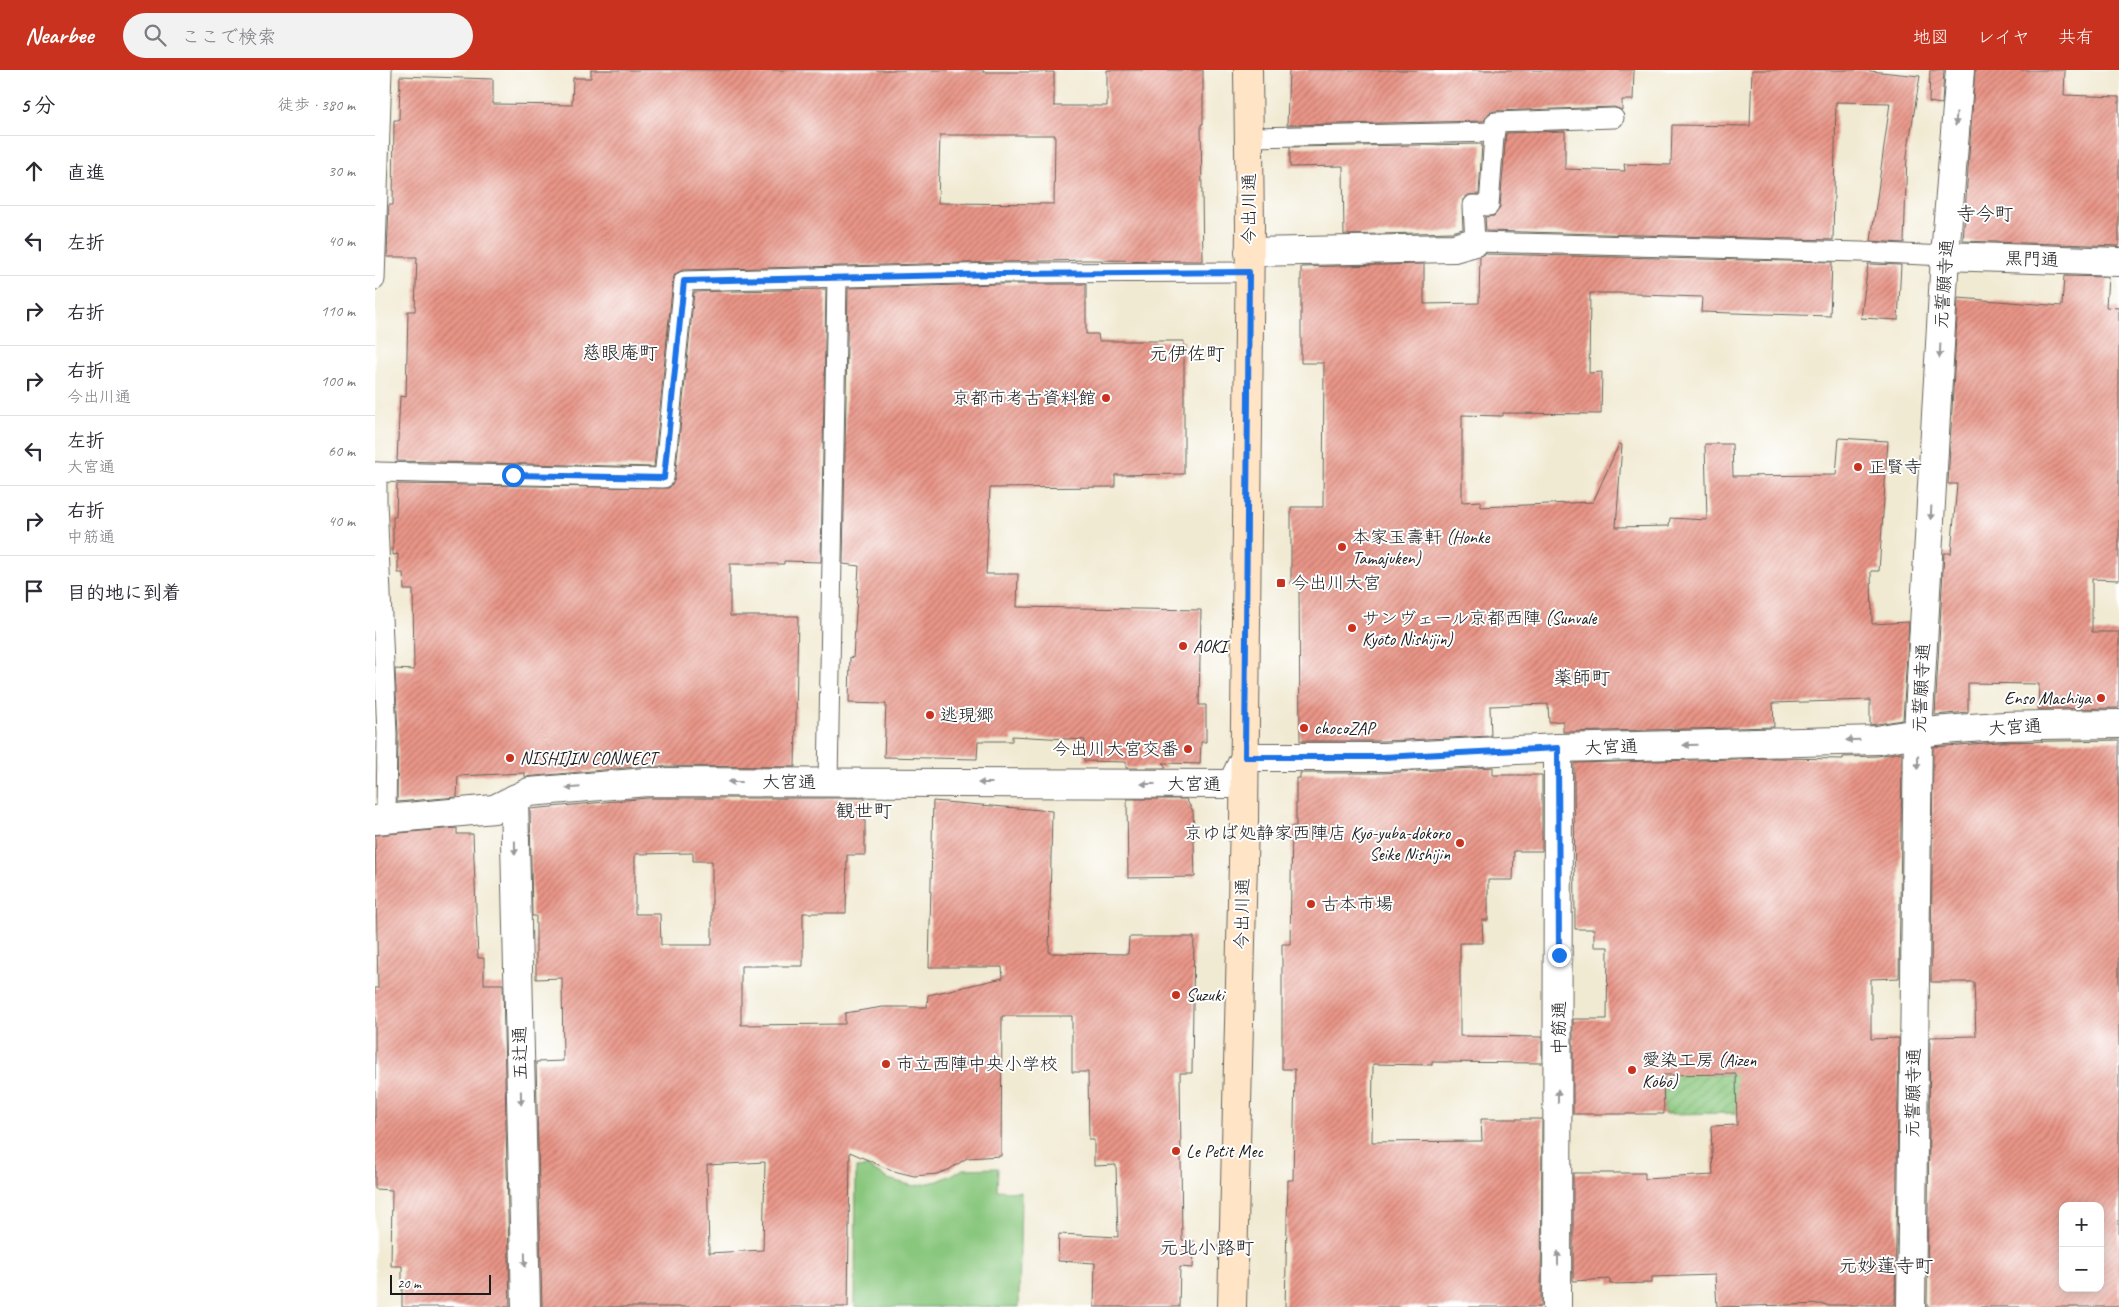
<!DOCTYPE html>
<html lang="ja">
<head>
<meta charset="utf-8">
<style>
  :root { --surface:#fff; --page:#f2f2f3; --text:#2b2b33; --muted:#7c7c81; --line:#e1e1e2; --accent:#c8321e }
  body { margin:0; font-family:Caveat,"Klee One",sans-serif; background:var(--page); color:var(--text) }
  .controls { position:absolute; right:15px; bottom:15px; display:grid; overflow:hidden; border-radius:10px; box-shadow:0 2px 12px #0003 }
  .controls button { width:45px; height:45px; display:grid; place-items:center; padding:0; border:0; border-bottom:1px solid var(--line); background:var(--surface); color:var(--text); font:25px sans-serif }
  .scale { position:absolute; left:15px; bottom:12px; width:101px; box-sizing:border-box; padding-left:5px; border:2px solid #1c1c1c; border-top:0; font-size:14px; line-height:18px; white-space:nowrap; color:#1c1c1c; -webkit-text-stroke:4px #fff; paint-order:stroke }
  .stop { position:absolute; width:15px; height:15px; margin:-11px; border:4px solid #1a73e8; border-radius:50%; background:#fff }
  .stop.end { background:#1a73e8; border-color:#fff; box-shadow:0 1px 5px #0008 }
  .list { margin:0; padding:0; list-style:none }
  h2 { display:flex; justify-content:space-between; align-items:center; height:65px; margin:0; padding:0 20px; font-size:21px }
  h2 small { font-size:16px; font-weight:400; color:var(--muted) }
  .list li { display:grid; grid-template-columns:32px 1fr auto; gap:15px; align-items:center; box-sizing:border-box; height:70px; padding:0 20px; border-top:1px solid var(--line) }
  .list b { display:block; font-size:19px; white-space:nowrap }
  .list p { margin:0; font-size:16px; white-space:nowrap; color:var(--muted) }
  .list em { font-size:16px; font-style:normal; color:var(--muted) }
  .icon { flex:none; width:28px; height:28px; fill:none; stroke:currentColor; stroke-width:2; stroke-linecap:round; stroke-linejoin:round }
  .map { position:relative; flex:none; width:1744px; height:1237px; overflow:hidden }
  header { display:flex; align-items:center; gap:30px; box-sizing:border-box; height:70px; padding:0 25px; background:var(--accent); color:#fff }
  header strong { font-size:24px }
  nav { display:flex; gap:28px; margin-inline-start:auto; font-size:18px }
  .search { width:350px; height:45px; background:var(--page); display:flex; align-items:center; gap:12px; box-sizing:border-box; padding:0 18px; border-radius:28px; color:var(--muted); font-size:19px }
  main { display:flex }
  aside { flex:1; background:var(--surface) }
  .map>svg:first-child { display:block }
  .garden { fill:url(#garden-furrows); stroke:#53724d }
  .pitch { fill:#8ac77e; stroke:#53724d }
  .building { fill:url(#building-hatch); fill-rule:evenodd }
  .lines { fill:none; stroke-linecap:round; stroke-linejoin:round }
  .lane-casing { stroke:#67645c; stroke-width:21 }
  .street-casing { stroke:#67645c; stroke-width:30 }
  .secondary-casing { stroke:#67645c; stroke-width:30 }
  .lane { stroke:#fff; stroke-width:19 }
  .street { stroke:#fff; stroke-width:28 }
  .secondary { stroke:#ffe4c6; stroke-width:28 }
  .oneway { fill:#999 }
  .route { stroke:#1a73e8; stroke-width:6 }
  .poi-dot { fill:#c8321e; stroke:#fff; stroke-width:2 }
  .labels { text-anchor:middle; stroke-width:4; stroke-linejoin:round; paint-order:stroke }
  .street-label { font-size:18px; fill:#1c1c1c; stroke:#fff }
  .poi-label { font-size:18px; fill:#1c1c1c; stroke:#fff; text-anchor:start }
  .neighbourhood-label { font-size:19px; fill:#1c1c1c; stroke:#fff }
</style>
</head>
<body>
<header>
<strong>Nearbee</strong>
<div class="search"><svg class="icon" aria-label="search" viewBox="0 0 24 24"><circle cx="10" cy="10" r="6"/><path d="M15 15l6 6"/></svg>ここで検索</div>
<nav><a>地図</a><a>レイヤ</a><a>共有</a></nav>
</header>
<main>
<aside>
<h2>5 分<small>徒歩 · 380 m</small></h2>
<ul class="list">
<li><svg class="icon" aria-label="ahead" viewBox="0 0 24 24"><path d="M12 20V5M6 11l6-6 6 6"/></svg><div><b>直進</b></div><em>30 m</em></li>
<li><svg class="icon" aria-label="left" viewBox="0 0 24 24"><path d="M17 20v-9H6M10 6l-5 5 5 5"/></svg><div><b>左折</b></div><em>40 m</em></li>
<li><svg class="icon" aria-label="right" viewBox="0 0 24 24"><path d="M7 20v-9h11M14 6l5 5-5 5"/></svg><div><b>右折</b></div><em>110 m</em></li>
<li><svg class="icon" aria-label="right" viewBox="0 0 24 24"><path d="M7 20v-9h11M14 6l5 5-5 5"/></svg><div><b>右折</b><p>今出川通</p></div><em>100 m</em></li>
<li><svg class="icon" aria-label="left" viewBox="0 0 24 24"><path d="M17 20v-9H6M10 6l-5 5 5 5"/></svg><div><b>左折</b><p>大宮通</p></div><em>60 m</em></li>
<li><svg class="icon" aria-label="right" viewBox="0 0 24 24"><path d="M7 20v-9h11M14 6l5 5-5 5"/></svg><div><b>右折</b><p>中筋通</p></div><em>40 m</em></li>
<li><svg class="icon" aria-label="arrive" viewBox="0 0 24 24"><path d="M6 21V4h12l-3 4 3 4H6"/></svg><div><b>目的地に到着</b></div></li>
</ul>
</aside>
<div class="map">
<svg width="1744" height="1237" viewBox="0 0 1744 1237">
  <defs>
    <pattern id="garden-furrows" width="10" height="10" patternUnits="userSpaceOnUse" patternTransform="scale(1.25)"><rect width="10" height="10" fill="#8ac77e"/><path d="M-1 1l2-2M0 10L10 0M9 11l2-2" fill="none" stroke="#76aa6c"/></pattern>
    <pattern id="building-hatch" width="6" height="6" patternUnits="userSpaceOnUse" patternTransform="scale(1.25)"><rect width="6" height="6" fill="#e99587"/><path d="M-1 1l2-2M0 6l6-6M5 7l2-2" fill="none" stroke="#bc796e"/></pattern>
  </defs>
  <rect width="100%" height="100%" fill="#fff"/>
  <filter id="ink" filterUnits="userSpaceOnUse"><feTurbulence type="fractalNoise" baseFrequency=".02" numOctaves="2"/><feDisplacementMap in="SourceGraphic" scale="10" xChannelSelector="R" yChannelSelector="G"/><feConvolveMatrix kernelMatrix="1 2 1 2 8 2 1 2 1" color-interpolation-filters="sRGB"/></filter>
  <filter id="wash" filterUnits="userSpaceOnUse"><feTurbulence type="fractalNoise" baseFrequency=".0096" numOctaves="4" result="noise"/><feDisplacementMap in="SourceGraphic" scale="20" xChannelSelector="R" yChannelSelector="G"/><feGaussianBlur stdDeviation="1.12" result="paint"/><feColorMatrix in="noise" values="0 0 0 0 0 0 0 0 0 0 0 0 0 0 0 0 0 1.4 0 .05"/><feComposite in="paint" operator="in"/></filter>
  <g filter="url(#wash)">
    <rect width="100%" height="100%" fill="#f1ead3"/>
    <path class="garden" d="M1288,978L1338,1005L1357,1004V995L1363,994L1364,1043L1289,1044Z"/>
    <path class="pitch" d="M493,1097L513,1109L539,1116L563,1111L589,1099L623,1098L622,1120L646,1122L644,1237H480L481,1098Z"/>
    <g id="blocks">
      <g class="building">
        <path d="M216,0H608V2H679V36H732V0H828V54H826L828,191L711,190L308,200L300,204L298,210L279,397L22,391L25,326L31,327L33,241H40L42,187H12L14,135H18L19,50H24L25,6L118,9V34L197,35L198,8H216ZM565,65H680L679,134L563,133Z"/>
        <path d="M914,0H1259L1258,30H1247V40L1239,37L1120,41L1114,43L1109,51L912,55Z"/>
        <path d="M1377,0H1485L1545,6L1532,85L1529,173L1496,171L1515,33L1461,32L1458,170L1111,161L1110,147L1119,146L1125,137L1131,63L1190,61V99L1250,101L1249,94L1296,95L1297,55L1375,56Z"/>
        <path d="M1555,0H1569L1567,34L1554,32Z"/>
        <path d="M1600,0H1690L1689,25L1744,27V176L1588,171Z"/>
        <path d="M1107,74L1104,124L1093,125L1088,129L1087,136L1088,159L1077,162L969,165L968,96L915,97V77Z"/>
        <path d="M1110,184L1457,192L1455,246L1326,242L1327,227L1266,225V223H1215L1214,303L1227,302L1226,344L1128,343V346L1087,345V432L1106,431V437L1218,432L1244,374L1247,375L1241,457L1294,456L1295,448L1332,450L1330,374H1357L1358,406L1461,405L1464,368L1513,371L1504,501H1496L1497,554L1534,552L1528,650L1495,655V630L1398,633L1399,657L1188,662V651L1174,652L1173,634L1115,636L1116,666L1008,671H925L924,514H916V437H948L949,293H926V197L1049,194V234L1104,233L1105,186Z"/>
        <path d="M1493,194L1526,195L1523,250L1486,248Z"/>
        <path d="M1689,206L1733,207L1731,237L1744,238V510L1717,509V562H1744V638L1663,639L1664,614L1593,613V642L1560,645L1569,483H1576L1582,414H1573L1583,228L1687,236Z"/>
        <path d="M626,214H711V264H723L724,271H809V404L740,405V417L615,418L611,504H643L642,537L826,540L824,635H831V672H826L825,694L788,693L791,698H751V692L709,691L710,670L637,666V671H603L602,689L509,687L511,634L474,633L475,587L478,588L484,496L468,494L473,218Z"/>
        <path d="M451,219L446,492L409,491V494H355V546H423L420,697L272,696L150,707V703L83,706L82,727L22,732L23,664L20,599L39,600L38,520H29L28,503H23V484L18,485V447H21L22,414L294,418L300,409L319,222Z"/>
        <path d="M1744,670V1237H1552L1555,967L1601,966L1599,912H1556L1558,677L1623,672ZM1688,1136H1725V1218H1688Z"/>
        <path d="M1527,682L1524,908L1496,909V969L1524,968L1520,1235H1450V1234L1342,1237L1340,1205L1277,1207V1213L1235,1214V1209L1198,1211V1103H1270V1109L1338,1105L1336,1056L1362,1055L1361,1004L1288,1005L1289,1044H1198V949H1232L1233,877H1219V859H1200L1199,693L1400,688L1468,689V687L1503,686Z"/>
        <path d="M1118,697V705H1167V781H1139L1138,810H1113V850H1107L1108,873H1085V966L1167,967V993L1057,992V995L998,994L997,1072L1107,1071L1106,1049H1167L1166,1237H910L913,1110H918L920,999H907V874H915L917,756L921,757V708H925V703H1008Z"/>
        <path d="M273,728H490V785H472L471,843H428V896H366V955L470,954V943L508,937H552L553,925L628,908L627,897H554L558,731L677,741L674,883L753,884L754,867H819L817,1003H805L807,1170L819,1171L818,1198L805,1197L804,1237H719L720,1193L683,1191L684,1164L743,1167L741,1095L719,1096V1070H714L713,1002H697V946H627L626,1086L592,1088L575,1099L562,1104L539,1106L515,1100L475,1082L473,1237H167L161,992L188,991L187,908L161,909V846H157L155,739ZM318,783V791H337V875H286L285,844H260V784ZM390,1092L388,1180L334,1183L332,1095Z"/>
        <path d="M752,729H811L818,741L820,807L753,808Z"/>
        <path d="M82,758V764H98L103,888H109V914H128L135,1237H27V1196H16L17,1120L0,1119V918H3L0,765Z"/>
      </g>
    </g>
  </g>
  <g filter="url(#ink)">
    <use href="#blocks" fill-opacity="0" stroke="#67645c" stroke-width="1"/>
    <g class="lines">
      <g class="lane-casing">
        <g id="lane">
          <path d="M1239,48L1120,52L1114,136L1098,135L1100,172L1486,182L1570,186"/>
          <path d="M873,67L1120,62"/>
          <path d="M0,210L7,0"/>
          <path d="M0,402H2V431L12,664L11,749"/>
          <path d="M2,402L289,408L309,211L626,203L874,202"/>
          <path d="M453,712L462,208"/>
        </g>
      </g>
      <g class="street-casing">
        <g id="street">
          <path d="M874,182L1079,178L1100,172"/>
          <path d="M1570,186L1744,192"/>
          <path d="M139,729L151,1237"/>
          <path d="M0,750L119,739L154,722L272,712L857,714L870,687H1008L1183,678L1503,670C1581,654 1664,655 1744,654"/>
          <path d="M1182,1237L1183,678"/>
          <path d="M1536,1237L1543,662L1570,186L1585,0"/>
        </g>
      </g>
      <g class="secondary-casing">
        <path id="secondary" d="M857,1237L869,751L875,157L873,0"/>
      </g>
      <use href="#lane" class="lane"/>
      <use href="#street" class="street"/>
      <use href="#secondary" class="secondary"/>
    </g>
    <defs><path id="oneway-solid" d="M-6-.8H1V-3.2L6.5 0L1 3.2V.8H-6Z" transform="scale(1.25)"/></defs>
    <g class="oneway">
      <use href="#oneway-solid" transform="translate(1581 49) rotate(94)"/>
      <use href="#oneway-solid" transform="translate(1565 281) rotate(93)"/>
      <use href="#oneway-solid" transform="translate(1556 443) rotate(93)"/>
      <use href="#oneway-solid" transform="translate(1478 670) rotate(178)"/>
      <use href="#oneway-solid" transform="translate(1315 675) rotate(178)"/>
      <use href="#oneway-solid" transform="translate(1543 692) rotate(91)"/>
      <use href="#oneway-solid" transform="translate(360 712) rotate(-180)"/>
      <use href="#oneway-solid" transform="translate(610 713) rotate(-180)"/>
      <use href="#oneway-solid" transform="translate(773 714) rotate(-180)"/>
      <use href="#oneway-solid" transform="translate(198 718) rotate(175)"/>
      <use href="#oneway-solid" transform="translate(140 778) rotate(89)"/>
      <use href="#oneway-solid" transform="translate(1183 1026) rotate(-90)"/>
      <use href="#oneway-solid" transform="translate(146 1028) rotate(89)"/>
      <use href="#oneway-solid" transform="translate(1183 1188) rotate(-90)"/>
      <use href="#oneway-solid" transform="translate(150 1190) rotate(89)"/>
    </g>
  </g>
  <g class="lines" filter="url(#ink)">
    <path class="route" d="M138,405L289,408L309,211L626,204L874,202L870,687H1008L1183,678L1184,885"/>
  </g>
  <g class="poi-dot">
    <circle cx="731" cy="328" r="5"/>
    <circle cx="1483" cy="397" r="5"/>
    <circle cx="967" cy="477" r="5"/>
    <rect x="901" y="508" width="10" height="10" rx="2.5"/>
    <circle cx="977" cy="558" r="5"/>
    <circle cx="808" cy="576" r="5"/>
    <circle cx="1726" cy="628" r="5"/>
    <circle cx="555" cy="645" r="5"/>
    <circle cx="929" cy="658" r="5"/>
    <circle cx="813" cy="679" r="5"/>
    <circle cx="135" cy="688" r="5"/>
    <circle cx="1085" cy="773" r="5"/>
    <circle cx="936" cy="834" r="5"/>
    <circle cx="801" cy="925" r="5"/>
    <circle cx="511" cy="994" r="5"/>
    <circle cx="1257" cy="1000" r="5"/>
    <circle cx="801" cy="1081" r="5"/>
  </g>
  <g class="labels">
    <g class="street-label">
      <text transform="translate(874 139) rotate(-90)" y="6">今出川通</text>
      <text transform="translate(1657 189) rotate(2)" y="6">黒門通</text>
      <text transform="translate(1569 214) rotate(-86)" y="6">元誓願寺通</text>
      <text transform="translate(1546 618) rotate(-87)" y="6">元誓願寺通</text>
      <text transform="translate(1640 657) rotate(-3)" y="6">大宮通</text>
      <text transform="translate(1236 677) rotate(-2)" y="6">大宮通</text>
      <text x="414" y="718">大宮通</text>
      <text x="819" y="720">大宮通</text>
      <text transform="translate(867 844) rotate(-89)" y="6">今出川通</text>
      <text transform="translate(1184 958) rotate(-90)" y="6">中筋通</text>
      <text transform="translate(145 983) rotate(-91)" y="6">五辻通</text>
      <text transform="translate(1538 1023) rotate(-89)" y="6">元誓願寺通</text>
    </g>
    <g class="poi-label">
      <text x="721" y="334" text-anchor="end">京都市考古資料館</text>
      <text x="1493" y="403">正賢寺</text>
      <text x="977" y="473">本家玉壽軒 (Honke<tspan x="977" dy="21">Tamajuken)</tspan></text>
      <text x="916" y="519">今出川大宮</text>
      <text x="987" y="554">サンヴェール京都西陣 (Sunvale<tspan x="987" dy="21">Kyōto Nishijin)</tspan></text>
      <text x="818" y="582">AOKI</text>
      <text x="1716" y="634" text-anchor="end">Enso Machiya</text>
      <text x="565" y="651">逃現郷</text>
      <text x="939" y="664">chocoZAP</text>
      <text x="803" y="685" text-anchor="end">今出川大宮交番</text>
      <text x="145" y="694">NISHIJIN CONNECT</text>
      <text x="1075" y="769" text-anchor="end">京ゆば処静家西陣店 Kyō-yuba-dokoro<tspan x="1075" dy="21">Seike Nishijin</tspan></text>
      <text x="946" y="840">古本市場</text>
      <text x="811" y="931">Suzuki</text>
      <text x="1267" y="996">愛染工房 (Aizen<tspan x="1267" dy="21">Kōbō)</tspan></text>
      <text x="521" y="1000">市立西陣中央小学校</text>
      <text x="811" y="1087">Le Petit Mec</text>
    </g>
    <g class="neighbourhood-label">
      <text x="1610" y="150">寺今町</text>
      <text x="245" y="289">慈眼庵町</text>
      <text x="812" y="290">元伊佐町</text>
      <text x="1207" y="614">薬師町</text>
      <text x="489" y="747">観世町</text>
      <text x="832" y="1184">元北小路町</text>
      <text x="1511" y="1202">元妙蓮寺町</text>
    </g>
  </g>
</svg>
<div class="controls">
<button>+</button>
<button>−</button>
</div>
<div class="scale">20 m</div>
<div class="stop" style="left:138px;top:405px"></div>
<div class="stop end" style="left:1184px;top:885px"></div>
</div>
</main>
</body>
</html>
